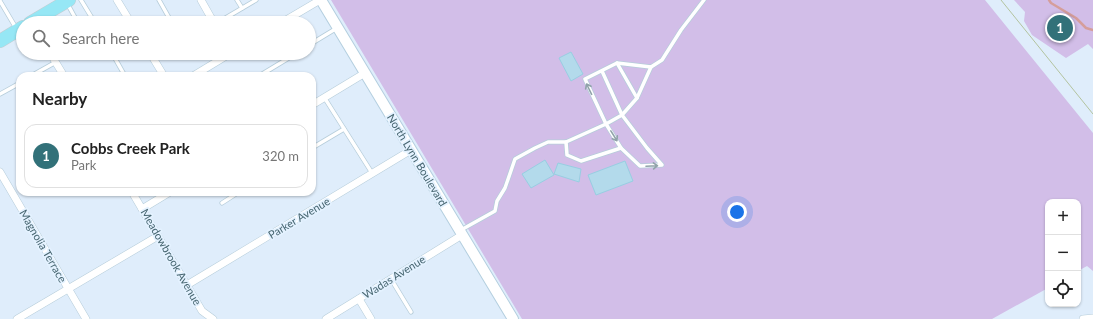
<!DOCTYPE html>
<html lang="en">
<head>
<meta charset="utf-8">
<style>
  :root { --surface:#fff; --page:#f2f2f2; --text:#222; --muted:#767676; --line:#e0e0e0; --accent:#327179 }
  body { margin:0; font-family:Lato,sans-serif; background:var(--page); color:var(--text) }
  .controls { position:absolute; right:12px; bottom:12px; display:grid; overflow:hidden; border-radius:8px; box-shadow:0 1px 3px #0004 }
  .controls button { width:36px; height:36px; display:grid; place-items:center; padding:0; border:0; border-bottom:1px solid var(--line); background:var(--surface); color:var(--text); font:20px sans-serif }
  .you { position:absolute; left:737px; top:212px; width:14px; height:14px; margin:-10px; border:3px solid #fff; border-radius:50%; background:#1a73e8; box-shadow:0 0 0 6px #1a73e833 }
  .badge { display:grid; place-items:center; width:26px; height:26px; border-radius:50%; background:var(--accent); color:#fff; font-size:13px; font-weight:700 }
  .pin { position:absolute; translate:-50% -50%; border:2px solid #fff; box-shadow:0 1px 4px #0006 }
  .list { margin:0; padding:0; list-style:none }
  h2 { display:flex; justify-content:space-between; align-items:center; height:52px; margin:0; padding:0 16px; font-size:17px }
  h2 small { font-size:13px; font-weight:400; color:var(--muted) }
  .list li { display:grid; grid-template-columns:26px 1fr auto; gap:12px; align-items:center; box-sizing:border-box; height:64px; margin:0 8px 8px; padding:0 8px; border:1px solid var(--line); border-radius:12px }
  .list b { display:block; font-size:15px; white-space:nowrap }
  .list p { margin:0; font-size:13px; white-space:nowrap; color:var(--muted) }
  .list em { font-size:13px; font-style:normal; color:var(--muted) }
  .icon { flex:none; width:22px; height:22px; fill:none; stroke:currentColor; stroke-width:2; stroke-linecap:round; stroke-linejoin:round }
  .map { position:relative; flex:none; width:1093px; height:319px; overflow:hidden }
  .search { position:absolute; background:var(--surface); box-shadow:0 1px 3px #0004; left:16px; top:16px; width:300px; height:44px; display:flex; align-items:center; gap:10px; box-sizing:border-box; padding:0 14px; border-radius:22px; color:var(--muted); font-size:15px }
  .panel { position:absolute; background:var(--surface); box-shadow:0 1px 3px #0004; left:16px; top:72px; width:300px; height:124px; border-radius:12px }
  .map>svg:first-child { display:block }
  .green { fill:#d2bee8 }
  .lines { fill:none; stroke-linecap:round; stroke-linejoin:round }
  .stream { stroke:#d59e9b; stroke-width:2.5 }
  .building { fill:#b3daeb; stroke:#98cee2 }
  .lane-casing { stroke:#b6cdda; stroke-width:5 }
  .street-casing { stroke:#b6cdda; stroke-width:8 }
  .secondary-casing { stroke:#b4cfdf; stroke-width:12 }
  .highway-casing { stroke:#c4ced2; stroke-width:14 }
  .lane { stroke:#fff; stroke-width:3.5 }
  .street { stroke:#fff; stroke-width:7 }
  .secondary { stroke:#fff; stroke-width:10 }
  .highway { stroke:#96e7f5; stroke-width:13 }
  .tram { stroke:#b3c39f; stroke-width:1 }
  .oneway { stroke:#91a3aa }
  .labels { text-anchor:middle; stroke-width:3.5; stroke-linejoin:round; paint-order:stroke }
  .street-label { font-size:11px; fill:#476671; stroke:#e4f2ff }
</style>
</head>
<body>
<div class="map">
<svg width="1093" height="319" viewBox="0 0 1093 319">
  <rect width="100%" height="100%" fill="#dfedfb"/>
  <g class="green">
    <path d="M331,0H985L1093,133V271L1087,266L1078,271V202H1048V288L992,319H522Z"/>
    <path d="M1014,0H1093V49L1088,44L1066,58L1032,35L1024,21L1025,12Z"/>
  </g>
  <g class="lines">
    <path class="stream" d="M1049,0L1051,3L1076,18L1086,28L1093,30"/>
  </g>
  <g class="building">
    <path d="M571,52L583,74L571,81L559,58Z"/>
    <path d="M545,160L554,175L531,188L522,174Z"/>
    <path d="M625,161L633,181L596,195L588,175Z"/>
    <path d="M558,163L581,169L579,182L554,174Z"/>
  </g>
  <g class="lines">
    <g class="lane-casing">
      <g id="lane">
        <path d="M81,0L95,23"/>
        <path d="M159,0L172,23"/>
        <path d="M237,0L242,8"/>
        <path d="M0,1L16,28"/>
        <path d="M67,3L78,23"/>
        <path d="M47,16L51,23"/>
        <path d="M217,23L256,0"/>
        <path d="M309,45L337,28"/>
        <path d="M112,53L125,76"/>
        <path d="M154,60L165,53"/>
        <path d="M617,63L651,67L637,98"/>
        <path d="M651,67L662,60L681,30L704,0"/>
        <path d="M31,76L56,62"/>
        <path d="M259,76L297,53"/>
        <path d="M0,94L20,83"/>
        <path d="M324,97L372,173"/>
        <path d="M566,142L567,155L581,161L621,148"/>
        <path d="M312,148L344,129"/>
        <path d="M222,203L239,192"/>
        <path d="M461,230L495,211L497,201L505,188L515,159L535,148L548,142H566L606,124L622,115L637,98L617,63L585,79L606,124L621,148L640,166L662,165L647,148L622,115L602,71"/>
        <path d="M391,279L411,312"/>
      </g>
    </g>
    <g class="street-casing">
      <g id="street">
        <path d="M117,0L131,23"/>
        <path d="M201,0L214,23"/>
        <path d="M281,23L320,0"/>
        <path d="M50,53L64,76"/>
        <path d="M150,53L164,76"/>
        <path d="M193,76L231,53"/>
        <path d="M312,105L365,73"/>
        <path d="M0,172L86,319"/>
        <path d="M132,192L202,311L213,319"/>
        <path d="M142,209L170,192"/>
        <path d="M187,285L411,150"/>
        <path d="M359,299L371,319"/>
        <path d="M17,319L158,236"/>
        <path d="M326,319L462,235"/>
        <path d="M1083,319L1093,318"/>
      </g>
    </g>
    <g class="secondary-casing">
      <path id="secondary" d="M321,0L513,319"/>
    </g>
    <g class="highway-casing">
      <g id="highway">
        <path d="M30,23L69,0"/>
        <path d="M0,41L23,27"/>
      </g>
    </g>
    <use href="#lane" class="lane"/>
    <use href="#street" class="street"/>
    <use href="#secondary" class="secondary"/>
    <use href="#highway" class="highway"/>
    <path class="tram" d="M1001,0L1093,114"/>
  </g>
  <defs><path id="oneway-shaft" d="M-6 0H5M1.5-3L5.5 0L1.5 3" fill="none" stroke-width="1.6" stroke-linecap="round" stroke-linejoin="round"/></defs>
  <g class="oneway">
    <use href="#oneway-shaft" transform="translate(589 89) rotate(-116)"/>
    <use href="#oneway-shaft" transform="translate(614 136) rotate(58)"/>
    <use href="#oneway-shaft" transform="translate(652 166) rotate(-3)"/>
  </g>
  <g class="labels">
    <g class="street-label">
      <text transform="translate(417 160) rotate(59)" y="4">North Lynn Boulevard</text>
      <text transform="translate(299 218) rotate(-31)" y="4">Parker Avenue</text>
      <text transform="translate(43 246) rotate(60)" y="4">Magnolia Terrace</text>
      <text transform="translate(171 257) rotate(60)" y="4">Meadowbrook Avenue</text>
      <text transform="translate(394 277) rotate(-32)" y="4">Wadas Avenue</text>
    </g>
  </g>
</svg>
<div class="controls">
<button>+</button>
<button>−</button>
<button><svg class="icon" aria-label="locate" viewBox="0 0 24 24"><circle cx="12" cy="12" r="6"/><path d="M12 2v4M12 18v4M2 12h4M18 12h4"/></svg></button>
</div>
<div class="you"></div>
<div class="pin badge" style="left:1060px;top:28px">1</div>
<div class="search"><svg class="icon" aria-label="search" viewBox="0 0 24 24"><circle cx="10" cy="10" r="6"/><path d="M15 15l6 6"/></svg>Search here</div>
<section class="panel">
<h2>Nearby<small></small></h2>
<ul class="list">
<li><span class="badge">1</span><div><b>Cobbs Creek Park</b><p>Park</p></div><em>320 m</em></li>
</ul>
</section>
</div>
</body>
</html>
